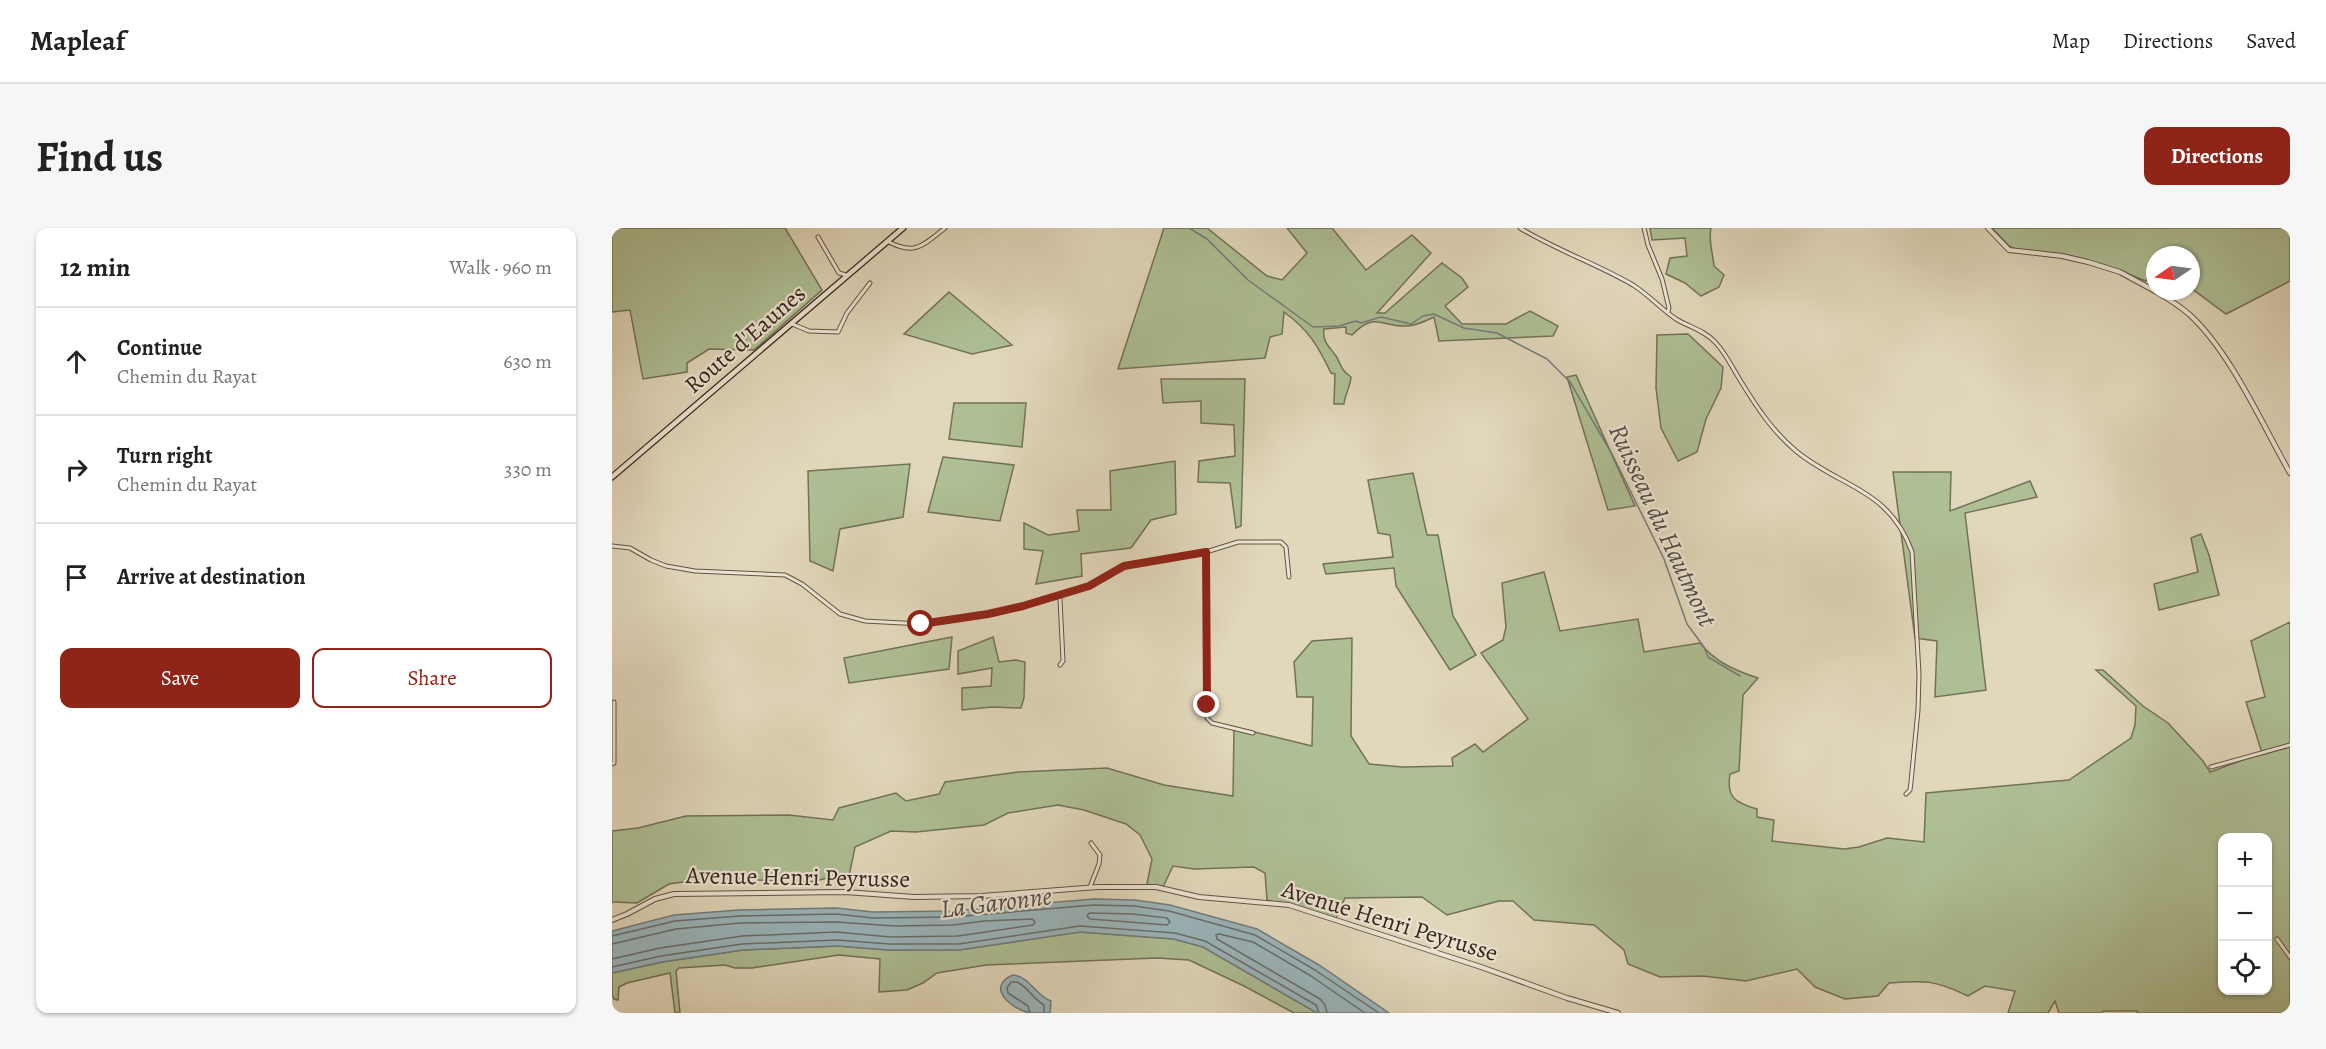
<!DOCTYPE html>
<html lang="en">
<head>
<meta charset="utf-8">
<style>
  :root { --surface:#fff; --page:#f6f6f6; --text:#222; --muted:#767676; --line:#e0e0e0; --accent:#8f2418 }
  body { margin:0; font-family:Alegreya,serif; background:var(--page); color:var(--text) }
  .controls { position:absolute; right:18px; bottom:18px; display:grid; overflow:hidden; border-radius:12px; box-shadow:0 2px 4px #0004 }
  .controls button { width:54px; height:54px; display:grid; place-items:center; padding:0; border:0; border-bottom:2px solid var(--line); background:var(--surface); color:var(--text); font:30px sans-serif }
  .compass { position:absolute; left:1534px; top:18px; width:54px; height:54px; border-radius:50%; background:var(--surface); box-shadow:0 2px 4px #0004; rotate:257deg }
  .stop { position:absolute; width:18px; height:18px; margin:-14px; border:4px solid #8f2418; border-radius:50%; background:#fff }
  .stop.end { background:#8f2418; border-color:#fff; box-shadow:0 2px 6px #0008 }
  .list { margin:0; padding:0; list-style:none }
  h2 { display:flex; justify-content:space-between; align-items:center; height:78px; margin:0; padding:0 24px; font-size:26px }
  h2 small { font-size:20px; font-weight:400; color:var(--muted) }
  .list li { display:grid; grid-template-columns:39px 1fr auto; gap:18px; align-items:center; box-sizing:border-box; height:108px; padding:0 24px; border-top:2px solid var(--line) }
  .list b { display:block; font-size:22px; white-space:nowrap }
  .list p { margin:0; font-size:20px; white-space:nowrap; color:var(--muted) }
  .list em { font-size:20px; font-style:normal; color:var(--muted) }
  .actions { display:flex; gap:12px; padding:18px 24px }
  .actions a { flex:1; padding:14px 0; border:2px solid var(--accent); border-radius:12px; text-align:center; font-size:21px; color:var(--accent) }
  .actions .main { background:var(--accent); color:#fff }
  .icon { flex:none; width:33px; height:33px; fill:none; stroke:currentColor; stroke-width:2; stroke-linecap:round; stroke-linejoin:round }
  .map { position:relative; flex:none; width:1678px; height:785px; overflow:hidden; border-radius:12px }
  header { display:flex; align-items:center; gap:36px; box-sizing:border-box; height:84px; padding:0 30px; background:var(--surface); border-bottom:2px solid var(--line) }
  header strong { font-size:28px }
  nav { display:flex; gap:33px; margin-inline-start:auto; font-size:21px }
  .intro { display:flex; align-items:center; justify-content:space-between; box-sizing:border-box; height:144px; padding:0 36px }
  h1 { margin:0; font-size:42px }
  .button { padding:15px 27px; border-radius:12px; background:var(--accent); color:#fff; font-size:21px; font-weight:700 }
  main { display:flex; gap:36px; padding:0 36px }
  aside { flex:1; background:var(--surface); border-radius:12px; box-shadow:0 2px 4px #0004 }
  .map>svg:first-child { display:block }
  .green { fill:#aebf94; stroke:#727258; stroke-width:1.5; fill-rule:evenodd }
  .water { fill:#9bb6bd; stroke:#737c7d; stroke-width:1.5 }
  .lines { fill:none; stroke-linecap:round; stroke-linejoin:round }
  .shore { stroke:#696e6d; stroke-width:1.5 }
  .stream { stroke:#737c7d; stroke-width:1.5 }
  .minor-casing { stroke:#625244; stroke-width:5 }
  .tertiary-casing { stroke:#625244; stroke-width:6 }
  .secondary-casing { stroke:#37261d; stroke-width:7 }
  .minor { stroke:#ece5d3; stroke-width:3 }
  .tertiary { stroke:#ece5d3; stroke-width:4 }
  .secondary { stroke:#ece5d3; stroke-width:4.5 }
  .route { stroke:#8f2418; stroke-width:8 }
  .labels { text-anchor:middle; stroke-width:4.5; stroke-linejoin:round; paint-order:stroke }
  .street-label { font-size:24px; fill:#37261d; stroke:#ece5d3 }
  .water-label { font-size:26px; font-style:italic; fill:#504a45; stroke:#ece5d3 }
</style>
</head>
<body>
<header>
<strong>Mapleaf</strong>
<nav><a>Map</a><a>Directions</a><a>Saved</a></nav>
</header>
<div class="intro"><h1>Find us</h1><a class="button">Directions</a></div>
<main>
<aside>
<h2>12 min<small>Walk · 960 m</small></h2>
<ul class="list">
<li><svg class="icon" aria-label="ahead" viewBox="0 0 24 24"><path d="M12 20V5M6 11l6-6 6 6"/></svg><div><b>Continue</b><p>Chemin du Rayat</p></div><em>630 m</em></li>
<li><svg class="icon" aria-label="right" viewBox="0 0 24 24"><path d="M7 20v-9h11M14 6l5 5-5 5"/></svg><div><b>Turn right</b><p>Chemin du Rayat</p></div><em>330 m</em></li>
<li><svg class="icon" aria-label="arrive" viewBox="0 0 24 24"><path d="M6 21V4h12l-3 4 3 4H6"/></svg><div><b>Arrive at destination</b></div></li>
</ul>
<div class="actions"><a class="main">Save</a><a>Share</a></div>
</aside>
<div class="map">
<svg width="1678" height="785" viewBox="0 0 1678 785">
  <rect width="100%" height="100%" fill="#e1d7bb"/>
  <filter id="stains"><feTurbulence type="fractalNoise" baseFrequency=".00333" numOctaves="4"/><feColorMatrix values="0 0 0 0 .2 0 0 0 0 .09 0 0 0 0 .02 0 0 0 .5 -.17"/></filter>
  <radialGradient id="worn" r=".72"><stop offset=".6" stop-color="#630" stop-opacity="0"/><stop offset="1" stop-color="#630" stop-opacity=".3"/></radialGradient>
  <g class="green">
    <path d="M0,0H173L210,62L142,122L97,121L75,135V144L31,151L18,82L0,84Z"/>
    <path d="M552,0H595L655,48L670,52L695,25L675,0H720L754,42L800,7L819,25L765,85H773L830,35L850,50L856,59L833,78L850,96H894L918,83L946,98L941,108L827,113L822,89C814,93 803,98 794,98C769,99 763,83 740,107L734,105V99L712,101C710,114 717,118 724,128C730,138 728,141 739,149C738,160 733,166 732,176H722L723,146L719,145C706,118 697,102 672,84L670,106L658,109L653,130L506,141Z"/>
    <path d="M1038,0H1099C1096,11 1101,26 1102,38L1112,47L1107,59L1089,68L1073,55L1054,46L1058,30L1075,28L1073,10L1040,12Z"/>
    <path d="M1380,0H1678V53L1614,86L1579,60V27H1543V43L1540,42L1534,53L1492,37L1455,27L1407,23L1397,18Z"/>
    <path d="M337,64L400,117L360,126L292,106Z"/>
    <path d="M1076,106L1111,139L1109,160L1094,191L1085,224L1066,233L1049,200L1044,160L1045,107Z"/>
    <path d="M964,147L1023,278L996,282L955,149Z"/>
    <path d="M549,151H633L629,298L624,300L618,255L586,254L587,233L623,228L622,197L589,195V173L551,175Z"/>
    <path d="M342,175H414L410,219L337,211Z"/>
    <path d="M331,229L402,237L388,293L316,284Z"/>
    <path d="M563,233L564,286L539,292L519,320L469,326L470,348L424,356L431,323L412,321V295L436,307L467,303L465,282H499L498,243Z"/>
    <path d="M298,236L291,289L228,301L221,343L198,333L196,243Z"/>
    <path d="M1281,244H1339L1338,283L1418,253L1425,269L1353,285L1374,462L1323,469L1325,413L1303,410Z"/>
    <path d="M801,245L815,307H826L841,388L864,427L838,442L784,358L782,340L714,346L711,336L781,329L778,307L766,305L756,252Z"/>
    <path d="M1589,306L1597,327L1607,367L1547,382L1542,356L1586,344L1579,310Z"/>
    <path d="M932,344L948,403L1026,391L1032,424L1088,415C1103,434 1124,443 1146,450L1131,467L1127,543L1118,546C1114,570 1124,575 1145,581V589L1162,592L1160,613L1232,621L1247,619L1275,610L1312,614L1314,565L1457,552L1519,510L1523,497L1524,478L1484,442H1491L1531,478L1556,495L1591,533L1598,544L1650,525L1634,474L1653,469L1639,413L1678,394V785H1525V783H1492L1489,785H1447L1443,773L1436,785H1396L1403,763L1373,758L1356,768C1323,752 1313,752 1277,755L1266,768L1233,771L1203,759L1185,741L1134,753L1091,748L1048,749L1016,736L1012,722L982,697L922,692L901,673H887L835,687L810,669L733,670L724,690L655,672L653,645L642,639L582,641L561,638L551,659L535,656L540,631L528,607L514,596L472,582L446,577L396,585L372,597L304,604L279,603L243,619L237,648H224L199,654L98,650L57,656L25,675L0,674V603L26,600L74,588L177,587L221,592L227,580L284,565L294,573L327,566L333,554L406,544L495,540L552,557L621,568L622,499L700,518L701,469H685L682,434L700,413L740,410L739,508L757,536L790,539L841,538L840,530L863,516L871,524L916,491L869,425L891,412L894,399L890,355ZM1610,610H1656V762H1610Z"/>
    <path d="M340,409L337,441L237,455L232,430Z"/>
    <path d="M381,409L387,434L404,432L413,434L412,470L409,480L380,479L350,482V460L379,458L380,440L346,446V423Z"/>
    <path d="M468,704L562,711L591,719L705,785H682L632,758L577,732L545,730L374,737L325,745L311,755L295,762L267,764L268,731L227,727L140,740H123L113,737L67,740L64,743L68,785H63L58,745L15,755L7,759L6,772L2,771L0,766V745L50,734L131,722L225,718L277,722H347Z"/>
  </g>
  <g class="water">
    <path d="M482,671L523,672L558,677L645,701L707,737L777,785H705L591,719L562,711L468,704L347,722H277L225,718L131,722L50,734L0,745V703L62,687L127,682L224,680L261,684L340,683Z"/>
    <path d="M401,747C419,749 423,768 439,773L438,785C432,785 425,785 418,785C401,782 372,759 401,747Z"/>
  </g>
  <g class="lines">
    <g class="shore">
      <path d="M477,685L521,686L555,690L558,694L555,697L478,691L475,688Z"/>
      <path d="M0,708L63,693L128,688L224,686L261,690L340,689L482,677L522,678L557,683L643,707L703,742L767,785"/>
      <path d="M0,716L64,701L128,695L224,694L283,698L341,697L372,693L420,691L423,694L421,697L346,708L278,709L225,704L130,708L48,720L0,731"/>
      <path d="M0,739L49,728L130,716L225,712L277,716H347L468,698L563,705L593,713L704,777L707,785"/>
      <path d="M418,785L416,778L396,765L395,760L399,754H405C416,759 421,771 432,777V785"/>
      <path d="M715,785L713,777L708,771L605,711L604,707L607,706L641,714L699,748L753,785"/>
    </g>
    <path class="stream" d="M577,0L595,11L636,52L701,99L727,98L744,93L749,95L769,89L799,96L811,88L822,86L852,100L885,105L935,131L958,154L1000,226L1052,331L1075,396L1092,419L1096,429L1128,448"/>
    <g class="minor-casing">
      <g id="minor">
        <path d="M908,0C944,22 985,36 1021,57C1037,67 1049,81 1064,91C1077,99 1092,102 1103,114C1113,124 1120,139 1128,152C1144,178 1160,203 1184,223C1229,260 1277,260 1300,324L1307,446L1306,482L1299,554L1298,562L1294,566"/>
        <path d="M1032,0L1036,17L1050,51L1057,80L1056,84"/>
        <path d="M206,9L227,45L234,47"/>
        <path d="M275,13C303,28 310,18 333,0"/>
        <path d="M180,96L197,103L226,104L235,85L258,55"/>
        <path d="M0,318L18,320L39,332L54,338L83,343L173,347L190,356L228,386L253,393L309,396L377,386L411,378L477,358L512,338L594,324L626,314H669L674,319L677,349"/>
        <path d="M594,324L595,490L600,495L641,505"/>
        <path d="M445,367L448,371L451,433L448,437"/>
        <path d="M0,536L2,535V474"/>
        <path d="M1599,539L1678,517"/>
        <path d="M478,659L487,636L488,627L479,615"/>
        <path d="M1665,711L1678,729"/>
      </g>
    </g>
    <g class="tertiary-casing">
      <g id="tertiary">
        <path d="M1376,0L1397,22L1450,28L1476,34L1508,44L1543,63"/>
        <path d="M1543,63C1555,70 1568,78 1578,87C1619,125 1650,196 1678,245"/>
        <path d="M0,692L15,686L43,671L62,666L233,664L302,669L369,668L486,659H544L587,669L677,677L869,739L955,770L1006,785"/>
      </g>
    </g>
    <g class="secondary-casing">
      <path id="secondary" d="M0,249L291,0"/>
    </g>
    <use href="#minor" class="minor"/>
    <use href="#tertiary" class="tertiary"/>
    <use href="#secondary" class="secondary"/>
  </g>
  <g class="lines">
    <path class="route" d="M309,396L376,386L411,378L477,358L512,338L594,324L595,477"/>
  </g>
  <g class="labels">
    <g class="street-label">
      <text transform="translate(133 111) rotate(-41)" y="8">Route d'Eaunes</text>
      <text transform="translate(186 649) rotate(1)" y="8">Avenue Henri Peyrusse</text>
      <text transform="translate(778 693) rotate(17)" y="8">Avenue Henri Peyrusse</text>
    </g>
    <g class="water-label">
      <text transform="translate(1051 297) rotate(65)" y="9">Ruisseau du Hautmont</text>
      <text transform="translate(384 674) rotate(-7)" y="9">La Garonne</text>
    </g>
  </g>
  <rect width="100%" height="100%" filter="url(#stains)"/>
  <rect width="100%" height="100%" fill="url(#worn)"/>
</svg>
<div class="controls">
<button>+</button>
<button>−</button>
<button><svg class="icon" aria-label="locate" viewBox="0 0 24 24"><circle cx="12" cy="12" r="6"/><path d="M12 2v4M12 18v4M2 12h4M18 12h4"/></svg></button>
</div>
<svg class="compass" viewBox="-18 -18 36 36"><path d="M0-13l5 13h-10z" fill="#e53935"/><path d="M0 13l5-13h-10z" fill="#767676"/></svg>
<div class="stop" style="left:309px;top:396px"></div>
<div class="stop end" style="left:595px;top:477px"></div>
</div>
</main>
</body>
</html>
